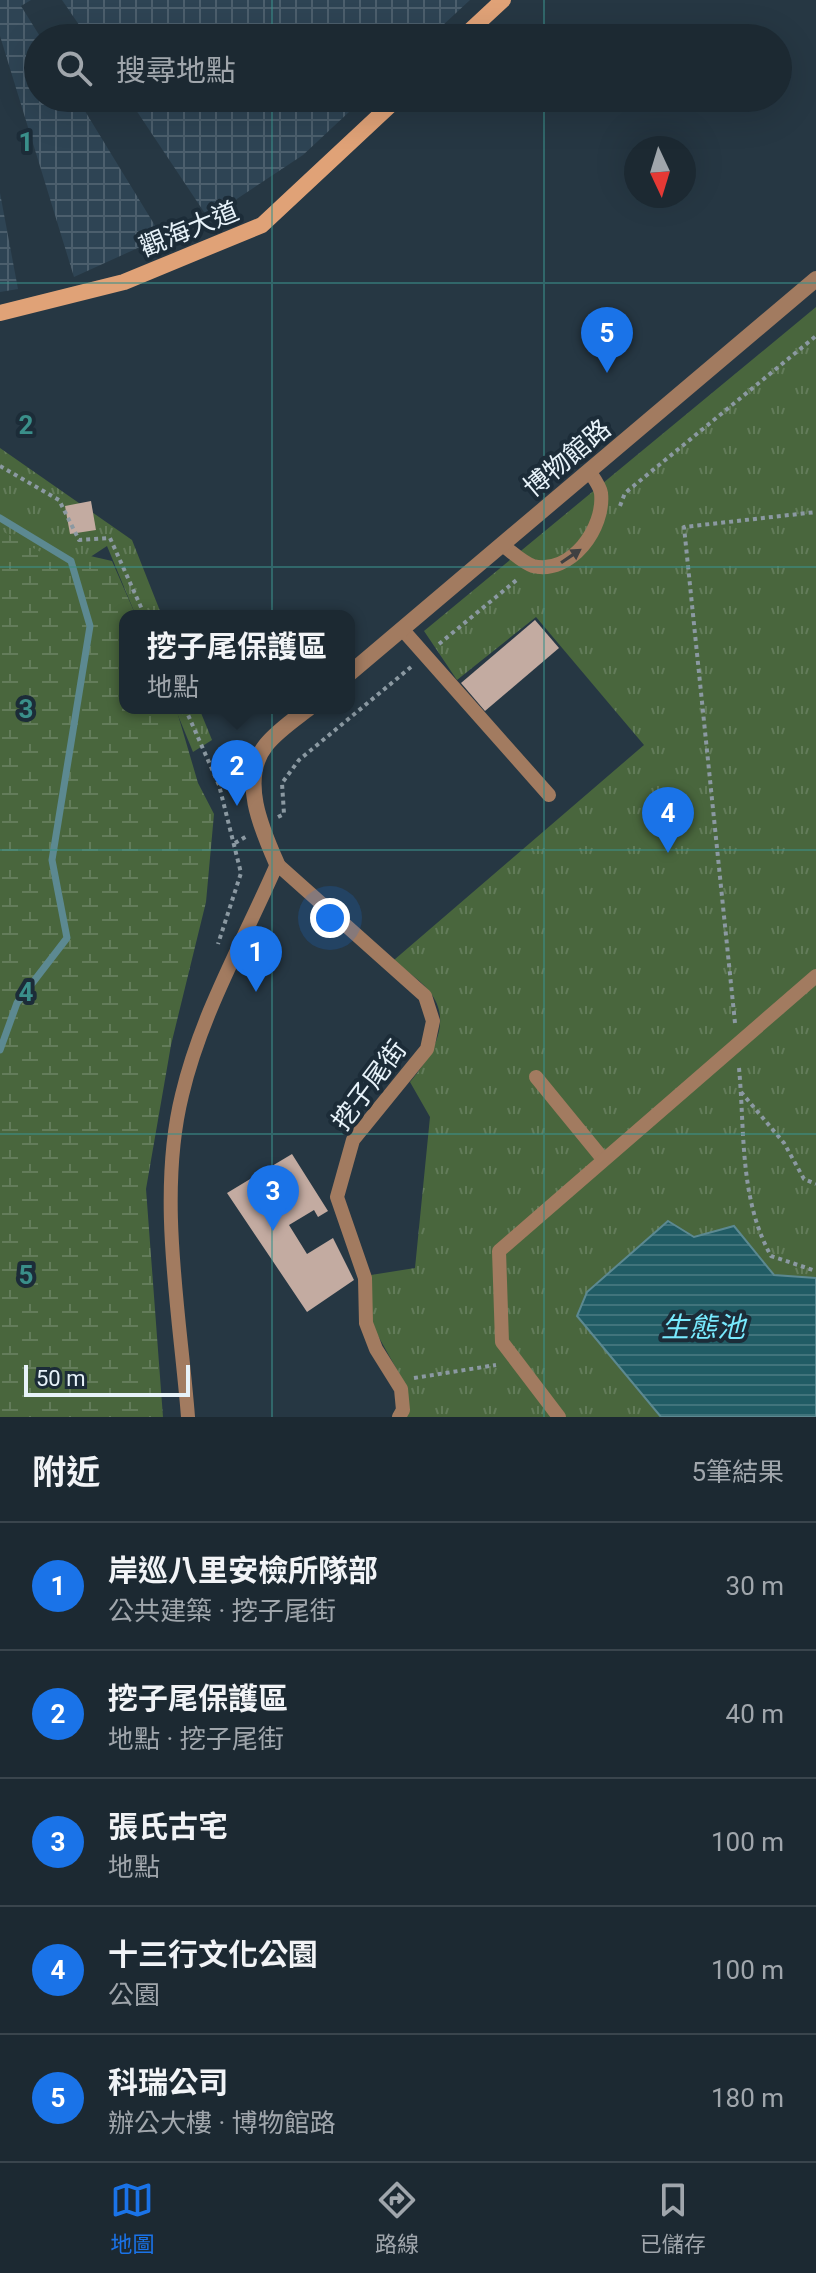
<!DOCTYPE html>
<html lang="zh-TW">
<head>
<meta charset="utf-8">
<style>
  :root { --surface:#1c2932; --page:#29353e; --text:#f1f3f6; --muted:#a0a6ac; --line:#3a454d; --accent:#1a73e8 }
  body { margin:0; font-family:Roboto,"Noto Sans TC",sans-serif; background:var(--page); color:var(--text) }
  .compass { position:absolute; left:624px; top:136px; width:72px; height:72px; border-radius:50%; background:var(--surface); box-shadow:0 8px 32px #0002; rotate:176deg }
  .scale { position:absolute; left:24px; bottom:20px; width:166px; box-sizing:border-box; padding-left:8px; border:4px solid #e7f2f9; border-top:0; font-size:22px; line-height:28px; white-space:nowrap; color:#e7f2f9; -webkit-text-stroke:6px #1c2c38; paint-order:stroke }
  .you { position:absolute; left:330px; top:918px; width:28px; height:28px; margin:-20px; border:6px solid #fff; border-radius:50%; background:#1a73e8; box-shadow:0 0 0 12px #1a73e833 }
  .badge { display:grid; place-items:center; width:52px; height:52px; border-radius:50%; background:var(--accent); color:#fff; font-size:26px; font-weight:700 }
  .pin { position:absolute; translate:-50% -66px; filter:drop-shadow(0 2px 4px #0008) }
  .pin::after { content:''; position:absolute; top:42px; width:28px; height:24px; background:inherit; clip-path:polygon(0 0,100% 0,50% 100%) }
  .popup { position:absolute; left:119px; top:610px; width:236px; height:104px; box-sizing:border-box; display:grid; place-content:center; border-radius:16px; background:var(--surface); filter:drop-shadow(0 2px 6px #0005); font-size:26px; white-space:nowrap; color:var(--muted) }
  .popup b { font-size:30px; color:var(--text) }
  .popup::after { content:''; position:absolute; left:50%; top:100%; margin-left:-16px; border:16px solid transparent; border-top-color:var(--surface) }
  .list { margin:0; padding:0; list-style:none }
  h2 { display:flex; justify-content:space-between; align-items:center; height:104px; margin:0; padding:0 32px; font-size:34px }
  h2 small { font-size:26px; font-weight:400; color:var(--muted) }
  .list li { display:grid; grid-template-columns:52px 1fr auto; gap:24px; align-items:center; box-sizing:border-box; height:128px; padding:0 32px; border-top:2px solid var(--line) }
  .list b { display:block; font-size:30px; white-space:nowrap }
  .list p { margin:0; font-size:26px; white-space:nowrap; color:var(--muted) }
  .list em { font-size:26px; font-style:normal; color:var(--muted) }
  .icon { flex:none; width:44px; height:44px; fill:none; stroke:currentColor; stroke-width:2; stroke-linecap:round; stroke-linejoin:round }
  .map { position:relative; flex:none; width:816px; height:1417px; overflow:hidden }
  .search { position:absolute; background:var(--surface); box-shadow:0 8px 32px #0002; left:24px; right:24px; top:24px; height:88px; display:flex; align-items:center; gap:20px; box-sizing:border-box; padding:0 28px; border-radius:44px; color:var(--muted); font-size:30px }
  .sheet { height:744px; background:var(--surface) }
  nav { display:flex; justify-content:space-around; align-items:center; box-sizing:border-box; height:112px; border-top:2px solid var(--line); background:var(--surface); font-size:22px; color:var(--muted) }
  nav a { display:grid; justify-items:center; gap:4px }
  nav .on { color:var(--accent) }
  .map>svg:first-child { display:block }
  .industrial { fill:url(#industrial-grid) }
  .wetland { fill:url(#wetland-marsh) }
  .park { fill:url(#park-tufts) }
  .water { fill:url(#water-rules); stroke:#5c8991; stroke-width:2 }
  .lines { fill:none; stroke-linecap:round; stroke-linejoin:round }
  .stream { stroke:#5c8991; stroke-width:7 }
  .building { fill:#c3aba1 }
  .path { stroke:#8b99a2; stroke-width:4; stroke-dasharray:4 4; stroke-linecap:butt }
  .lane { stroke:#a27b60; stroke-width:14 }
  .street { stroke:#a27b60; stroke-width:16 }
  .secondary { stroke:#e0a277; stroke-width:16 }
  .oneway { fill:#3e4042 }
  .grid { fill:none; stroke:#3a8f8a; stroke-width:2; stroke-opacity:0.55 }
  .labels { text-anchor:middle; stroke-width:8; stroke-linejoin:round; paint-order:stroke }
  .street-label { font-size:26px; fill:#e7f2f9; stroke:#1c2c38 }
  .water-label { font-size:28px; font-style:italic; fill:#78eafe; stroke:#1c2c38 }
  .grid-label { font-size:26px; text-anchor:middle; font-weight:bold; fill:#3a8f8a; stroke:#1c2c38; stroke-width:8; stroke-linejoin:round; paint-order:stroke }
</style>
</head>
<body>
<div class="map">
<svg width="816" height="1417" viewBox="0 0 816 1417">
  <defs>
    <pattern id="industrial-grid" width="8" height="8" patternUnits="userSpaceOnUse" patternTransform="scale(2)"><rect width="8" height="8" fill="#2e4454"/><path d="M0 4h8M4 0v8" fill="none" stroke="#4c5f6d"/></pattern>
    <pattern id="wetland-marsh" width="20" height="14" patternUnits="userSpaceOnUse" patternTransform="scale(2)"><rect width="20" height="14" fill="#49663d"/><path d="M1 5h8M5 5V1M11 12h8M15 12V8" fill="none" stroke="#637c5a"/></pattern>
    <pattern id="park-tufts" width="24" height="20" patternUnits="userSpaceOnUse" patternTransform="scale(2)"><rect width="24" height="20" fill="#49663d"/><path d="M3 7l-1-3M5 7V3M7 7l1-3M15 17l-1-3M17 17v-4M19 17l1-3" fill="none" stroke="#637c5a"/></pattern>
    <pattern id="water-rules" width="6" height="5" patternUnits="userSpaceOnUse" patternTransform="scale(2)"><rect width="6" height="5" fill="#215c65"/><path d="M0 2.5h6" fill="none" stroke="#41747c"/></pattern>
  </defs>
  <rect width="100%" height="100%" fill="#263743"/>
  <g class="industrial">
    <path d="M0,0H31L21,6L41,38H38V98H77L162,237L74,277L0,36Z"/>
    <path d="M62,0H470L429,38H88Z"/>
    <path d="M128,98H364L303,155L208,218Z"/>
    <path d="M0,193L18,289L0,292Z"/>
  </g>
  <path class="wetland" d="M0,478L86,555L112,561L136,616H125V708H176L198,783L214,814L206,902L171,1045L146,1189L163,1417H0Z"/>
  <g class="park">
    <path d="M816,307V1417H407L406,1386L372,1325L371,1275L415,1268L430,1117L410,1082C429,1059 453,1025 432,995C424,982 405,971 394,960L644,745L536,617L457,680L424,631Z"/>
    <path d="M0,448L132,540L162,616H136L107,546L72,569L0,530Z"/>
    <path d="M175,708H199L212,740L193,752Z"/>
  </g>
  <path class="water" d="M668,1221L694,1237L734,1226L774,1275L816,1278V1417H661L577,1316L587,1292Z"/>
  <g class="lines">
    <path class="stream" d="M0,518L71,561L90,626L52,860L67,938L17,1003L0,1050"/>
  </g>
  <g class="building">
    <path d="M91,501L96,530L70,534L65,506Z"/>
    <path d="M535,620L559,648L485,711L461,683Z"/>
    <path d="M292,1154L328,1211L318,1217L314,1210L289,1225L307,1254L333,1238L354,1280L307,1312L227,1193Z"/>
  </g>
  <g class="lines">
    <g class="path">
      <path d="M0,466L59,500L79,540L110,538L145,616"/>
      <path d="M620,506L625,493L816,336"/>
      <path d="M439,644L519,578"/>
      <path d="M185,708L219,785L241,873L218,944"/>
      <path d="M219,785L234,776"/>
      <path d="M278,817L284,814L282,783L299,760L411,667"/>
      <path d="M235,843L247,836"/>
      <path d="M735,1023L684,527L816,512"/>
      <path d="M739,1068C745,1132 739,1198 771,1256L816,1271"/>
      <path d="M741,1092L784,1143L804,1179L816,1184"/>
      <path d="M414,1378L496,1365"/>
    </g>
    <g class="lane">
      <path d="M502,545C511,551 523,563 533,566C571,575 605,528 601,493C600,486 593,477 589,471"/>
      <path d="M402,629L549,795"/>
      <path d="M536,1077L603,1159"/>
      <path d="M188,1417C180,1314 157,1196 182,1095C201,1014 244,940 277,864L425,996L433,1021L427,1049L353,1140L337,1197L365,1278L366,1323L376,1349L401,1389L403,1410L399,1417"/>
      <path d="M559,1417L502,1342L499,1251L816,976"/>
    </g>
    <g class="street">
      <path d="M349,674L816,279"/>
      <path d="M277,864C262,830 239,779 266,745C277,731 295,719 309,708"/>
    </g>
    <g class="secondary">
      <path d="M462,38L503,0"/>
      <path d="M0,313L124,282L262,225L398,98"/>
    </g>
  </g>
  <defs><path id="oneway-solid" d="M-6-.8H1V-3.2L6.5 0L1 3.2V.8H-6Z" transform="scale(2)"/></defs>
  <use class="oneway" href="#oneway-solid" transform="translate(571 556) rotate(-34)"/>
  <path class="grid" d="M272,0V38M544,0V38M272,98V1417M544,98V1417M0,283H816M0,567H816M0,850H816M0,1134H816"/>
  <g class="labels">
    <g class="street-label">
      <text transform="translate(189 229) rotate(-22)" y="9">觀海大道</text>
      <text transform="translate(567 458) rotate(-40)" y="9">博物館路</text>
      <text transform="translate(369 1085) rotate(-53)" y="9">挖子尾街</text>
    </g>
    <g class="water-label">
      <text x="703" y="1337">生態池</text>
    </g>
  </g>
  <g class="grid-label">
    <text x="26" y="151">1</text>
    <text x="26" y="434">2</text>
    <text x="26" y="718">3</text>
    <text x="26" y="1001">4</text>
    <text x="26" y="1284">5</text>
  </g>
</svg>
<svg class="compass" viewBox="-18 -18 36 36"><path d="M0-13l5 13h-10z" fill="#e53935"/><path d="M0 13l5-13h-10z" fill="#a0a6ac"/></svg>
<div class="scale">50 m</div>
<div class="you"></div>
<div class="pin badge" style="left:256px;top:992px">1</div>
<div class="pin badge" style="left:237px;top:806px">2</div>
<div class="popup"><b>挖子尾保護區</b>地點</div>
<div class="pin badge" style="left:273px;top:1231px">3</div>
<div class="pin badge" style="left:668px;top:853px">4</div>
<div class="pin badge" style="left:607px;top:373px">5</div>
<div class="search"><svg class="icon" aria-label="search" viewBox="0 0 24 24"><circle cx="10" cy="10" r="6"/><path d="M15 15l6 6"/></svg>搜尋地點</div>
</div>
<section class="sheet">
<h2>附近<small>5筆結果</small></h2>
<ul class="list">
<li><span class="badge">1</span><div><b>岸巡八里安檢所隊部</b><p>公共建築 · 挖子尾街</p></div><em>30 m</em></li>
<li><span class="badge">2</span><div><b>挖子尾保護區</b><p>地點 · 挖子尾街</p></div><em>40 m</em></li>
<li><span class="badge">3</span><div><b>張氏古宅</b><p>地點</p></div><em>100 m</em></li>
<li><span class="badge">4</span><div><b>十三行文化公園</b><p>公園</p></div><em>100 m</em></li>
<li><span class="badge">5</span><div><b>科瑞公司</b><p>辦公大樓 · 博物館路</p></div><em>180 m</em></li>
</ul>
</section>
<nav>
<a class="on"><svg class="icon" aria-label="map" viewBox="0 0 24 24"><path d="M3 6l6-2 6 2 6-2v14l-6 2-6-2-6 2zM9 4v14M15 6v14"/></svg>地圖</a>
<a><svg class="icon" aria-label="directions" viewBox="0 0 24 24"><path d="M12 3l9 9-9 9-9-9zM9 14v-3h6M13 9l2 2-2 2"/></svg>路線</a>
<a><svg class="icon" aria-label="saved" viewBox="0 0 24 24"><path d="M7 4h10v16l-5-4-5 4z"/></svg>已儲存</a>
</nav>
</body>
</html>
